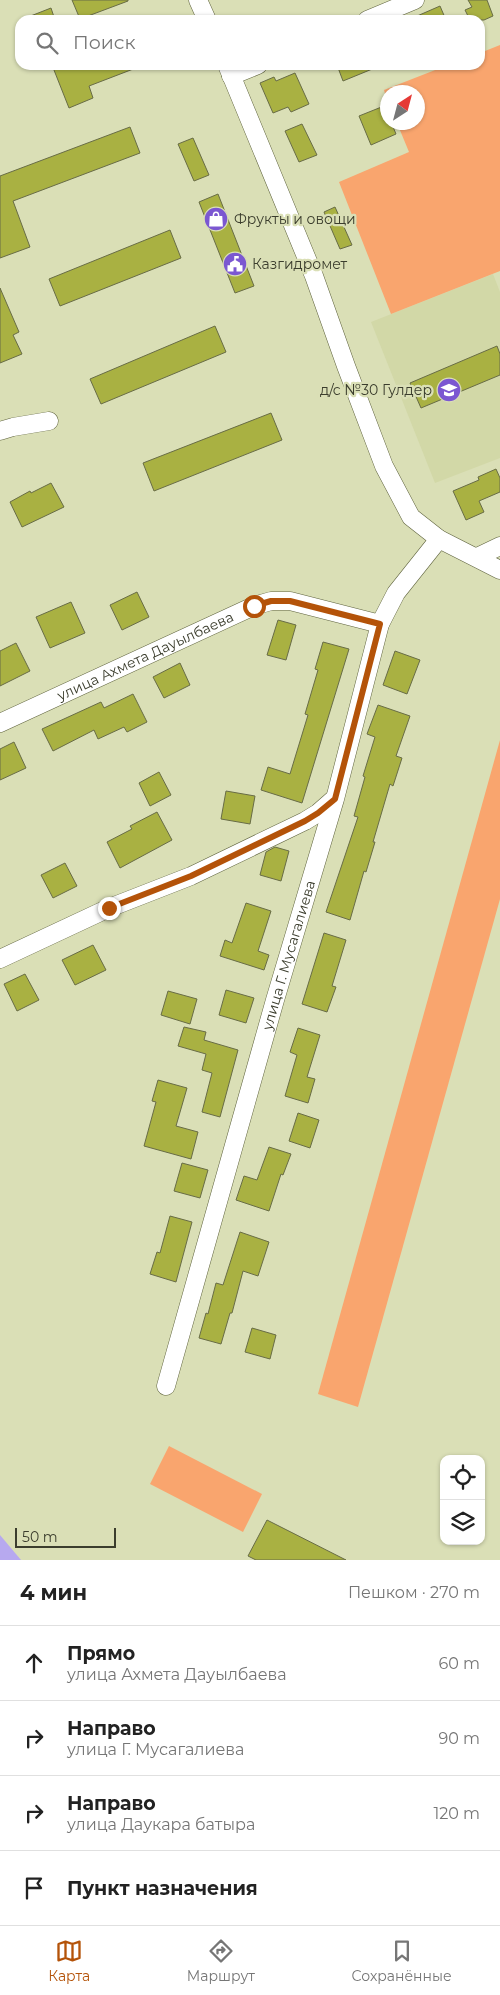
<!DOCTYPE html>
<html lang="ru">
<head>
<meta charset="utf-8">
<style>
  :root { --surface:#fff; --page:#f6f6f6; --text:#222; --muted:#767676; --line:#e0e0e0; --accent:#b45309 }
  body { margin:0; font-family:Montserrat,sans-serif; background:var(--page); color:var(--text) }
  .controls { position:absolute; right:15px; bottom:15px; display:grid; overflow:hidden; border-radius:10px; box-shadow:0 1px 4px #0004 }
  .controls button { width:45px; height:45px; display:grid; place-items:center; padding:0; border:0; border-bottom:1px solid var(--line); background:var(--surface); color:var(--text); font:25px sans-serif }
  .compass { position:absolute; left:380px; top:85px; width:45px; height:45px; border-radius:50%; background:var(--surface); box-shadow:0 1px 4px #0004; rotate:36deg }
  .scale { position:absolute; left:15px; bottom:12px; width:101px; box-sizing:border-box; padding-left:5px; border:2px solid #3b3d2d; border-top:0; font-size:14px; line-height:18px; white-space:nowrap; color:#3b3d2d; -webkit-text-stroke:4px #dadfb6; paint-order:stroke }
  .stop { position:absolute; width:15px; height:15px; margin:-11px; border:4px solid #b45309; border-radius:50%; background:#fff }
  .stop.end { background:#b45309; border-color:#fff; box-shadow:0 1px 5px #0008 }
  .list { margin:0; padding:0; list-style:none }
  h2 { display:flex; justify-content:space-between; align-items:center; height:65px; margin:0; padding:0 20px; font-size:21px }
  h2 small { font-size:16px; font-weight:400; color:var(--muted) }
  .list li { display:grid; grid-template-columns:32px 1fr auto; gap:15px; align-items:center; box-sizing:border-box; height:75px; padding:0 20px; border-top:1px solid var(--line) }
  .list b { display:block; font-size:19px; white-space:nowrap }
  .list p { margin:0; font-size:16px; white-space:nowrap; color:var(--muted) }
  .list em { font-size:16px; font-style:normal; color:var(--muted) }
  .icon { flex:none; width:28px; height:28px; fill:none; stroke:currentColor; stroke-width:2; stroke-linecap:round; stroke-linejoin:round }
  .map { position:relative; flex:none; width:500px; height:1560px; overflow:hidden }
  .search { position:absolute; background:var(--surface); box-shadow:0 1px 4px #0004; left:15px; right:15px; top:15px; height:55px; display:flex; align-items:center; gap:12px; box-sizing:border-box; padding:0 18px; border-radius:15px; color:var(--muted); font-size:19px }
  .sheet { height:365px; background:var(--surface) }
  nav { display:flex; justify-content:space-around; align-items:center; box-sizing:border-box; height:70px; border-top:1px solid var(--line); background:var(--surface); font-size:14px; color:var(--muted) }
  nav a { display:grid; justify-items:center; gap:2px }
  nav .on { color:var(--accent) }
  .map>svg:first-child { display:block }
  .built { fill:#d2d8a7 }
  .green { fill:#f9a56e }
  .water { fill:#b7a9ef }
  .building { fill:#a9b142; stroke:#686c46 }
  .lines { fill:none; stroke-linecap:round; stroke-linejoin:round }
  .minor-casing { stroke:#5f633e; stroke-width:19 }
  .minor { stroke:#fff; stroke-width:18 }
  .route { stroke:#b45309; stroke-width:6 }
  .labels { text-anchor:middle; stroke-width:4.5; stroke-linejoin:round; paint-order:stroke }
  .poi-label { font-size:14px; fill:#3b3d2d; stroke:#dadfb6; text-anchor:start }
  .street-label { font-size:14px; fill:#3b3d2d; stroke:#dadfb6 }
</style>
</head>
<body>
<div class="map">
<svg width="500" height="1560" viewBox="0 0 500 1560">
  <rect width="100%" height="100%" fill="#dadfb6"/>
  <path class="built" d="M493,274L500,292V458L435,483L371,322Z"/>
  <g class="green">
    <path d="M500,45V271L391,314L339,182L409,152L397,123L418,122V92H388L387,100L384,90L448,65H480V53Z"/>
    <path d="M500,740V899L358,1407L318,1394Z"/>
    <path d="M169,1446L262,1494L243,1532L150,1484Z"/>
  </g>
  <path class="water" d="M0,1535L21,1560H0Z"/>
  <g class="building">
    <path d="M72,0H128V1L80,19Z"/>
    <path d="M468,0H487L493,16L484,20H470L465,10L472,7Z"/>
    <path d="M440,6L446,20H408Z"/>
    <path d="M51,8L55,20H23V19Z"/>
    <path d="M52,65H141V66L89,86L93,98L69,108Z"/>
    <path d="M337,65H382L343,81Z"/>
    <path d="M295,73L309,104L291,112L288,107L273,113L260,83L274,77L276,81Z"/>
    <path d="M384,106L388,115V122H391L396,134L371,145L359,116Z"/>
    <path d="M302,124L317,155L299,162L285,131Z"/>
    <path d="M130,127L140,153L13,201L30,247L0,258V176Z"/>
    <path d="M193,138L209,175L194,181L178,144Z"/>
    <path d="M218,194L254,286L235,293L199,202Z"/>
    <path d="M335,207L352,245L340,249L324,212Z"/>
    <path d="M170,230L181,258L60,306L49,279Z"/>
    <path d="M0,288L19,332L13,335L22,354L0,363Z"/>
    <path d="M215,326L226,352L101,404L90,379Z"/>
    <path d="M497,346L500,354V375L421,408L410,383Z"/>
    <path d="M271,413L282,440L154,491L143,463Z"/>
    <path d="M496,469L500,478V492L479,501L484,512L466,520L453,491L479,480L478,477Z"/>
    <path d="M51,483L64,507L22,527L10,502L30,491L31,493Z"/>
    <path d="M137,592L149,617L122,630L110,605Z"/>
    <path d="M71,602L85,633L50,648L36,617Z"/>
    <path d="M278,620L296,625L286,660L267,655Z"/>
    <path d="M323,642L349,649L302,803L261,790L268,767L290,774L308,715L305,714L318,670L315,669Z"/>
    <path d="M16,643L30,671L0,686V651Z"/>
    <path d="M395,651L420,660L407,694L383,685Z"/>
    <path d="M180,663L190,685L164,698L153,677Z"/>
    <path d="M133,694L147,722L127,732L124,727L98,739L94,730L53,751L42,729L101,702L104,708Z"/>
    <path d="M378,705L410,716L396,756L402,758L393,786L390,784L373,842H375L366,872L364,871L350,920L326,912L358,817L354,816L365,777L363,776L375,737L367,734Z"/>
    <path d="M14,742L26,768L0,780V749Z"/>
    <path d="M159,772L171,795L150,806L139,783Z"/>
    <path d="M226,791L255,796L250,824L221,819Z"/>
    <path d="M157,812L172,840L120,868L107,842L132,829L130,826Z"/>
    <path d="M275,847L289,851L281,881L260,875L266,852Z"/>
    <path d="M65,863L77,886L53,898L41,875Z"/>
    <path d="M246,903L271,911L258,951L269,955L264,970L220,956L225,940L232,943Z"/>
    <path d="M324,933L346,940L332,986L336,987L327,1012L302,1004Z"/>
    <path d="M93,945L106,970L75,985L62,960Z"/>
    <path d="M25,974L39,1000L17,1011L4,984Z"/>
    <path d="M226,990L254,998L246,1023L219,1015Z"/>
    <path d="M168,991L197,999L190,1024L161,1015Z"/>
    <path d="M184,1027L206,1032L204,1040L238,1050L220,1117L202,1112L212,1073L202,1070L206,1054L178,1046Z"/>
    <path d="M298,1028L320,1035L307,1077L315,1079L308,1103L285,1096L297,1055L290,1052Z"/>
    <path d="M158,1080L187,1088L176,1126L198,1132L191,1159L144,1146L156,1102L152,1101Z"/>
    <path d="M298,1113L319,1120L310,1148L289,1141Z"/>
    <path d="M269,1147L291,1154L283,1175L281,1174L269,1211L236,1200L244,1176L257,1180Z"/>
    <path d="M182,1163L208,1170L200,1198L174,1191Z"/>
    <path d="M170,1216L192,1222L176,1282L150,1274L157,1252L160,1253Z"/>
    <path d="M240,1232L269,1242L258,1276L243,1271L232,1313H230L221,1344L199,1338L206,1313L208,1314L216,1283L223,1285Z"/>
    <path d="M252,1328L276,1335L270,1359L245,1352Z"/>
    <path d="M267,1520L346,1560H256L248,1556Z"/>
  </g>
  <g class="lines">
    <g class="minor-casing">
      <g id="minor">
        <path d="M198,0L207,20"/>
        <path d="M367,20L415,0"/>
        <path d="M227,65L314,276L346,366L384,466L411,517L439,539L500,570"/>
        <path d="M231,76L258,65"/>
        <path d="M0,431L13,427L49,421"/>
        <path d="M477,557L500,546"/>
        <path id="s1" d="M0,723L254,606L271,601H290L380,624"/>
        <path d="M0,959L109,908L191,876L305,821L318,813L334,799"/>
        <path id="s2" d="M166,1386L275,1000L335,799L380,624L396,593L439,539"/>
      </g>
    </g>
    <use href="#minor" class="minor"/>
  </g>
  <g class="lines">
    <path class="route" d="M109,908L191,876L305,821L318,813L335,799L380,624L290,601H271L254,606"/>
  </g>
  <defs>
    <g id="shop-disc" transform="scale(1.25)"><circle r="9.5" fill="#7b57d1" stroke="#dadfb6"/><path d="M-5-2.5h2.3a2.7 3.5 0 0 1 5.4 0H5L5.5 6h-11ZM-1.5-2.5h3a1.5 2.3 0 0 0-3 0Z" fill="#fff"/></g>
    <g id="civic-disc" transform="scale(1.25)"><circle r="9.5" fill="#7b57d1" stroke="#dadfb6"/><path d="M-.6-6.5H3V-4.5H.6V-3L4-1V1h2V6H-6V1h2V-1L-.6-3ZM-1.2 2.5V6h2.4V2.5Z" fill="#fff"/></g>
    <g id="school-disc" transform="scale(1.25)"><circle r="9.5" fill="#7b57d1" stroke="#dadfb6"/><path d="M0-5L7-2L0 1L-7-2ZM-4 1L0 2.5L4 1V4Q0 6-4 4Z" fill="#fff"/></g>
  </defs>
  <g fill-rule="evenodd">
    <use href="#shop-disc" x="216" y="219"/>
    <use href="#civic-disc" x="235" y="264"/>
    <use href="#school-disc" x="449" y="390"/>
  </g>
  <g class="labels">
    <g class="poi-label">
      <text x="234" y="224">Фрукты и овощи</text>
      <text x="252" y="269">Казгидромет</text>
      <text x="432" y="395" text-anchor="end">д/с №30 Гулдер</text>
    </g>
    <g class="street-label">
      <text dy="5" stroke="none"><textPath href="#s1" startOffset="160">улица Ахмета Дауылбаева</textPath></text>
      <text dy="5" stroke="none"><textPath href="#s2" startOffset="448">улица Г. Мусагалиева</textPath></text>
    </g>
  </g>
</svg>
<div class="controls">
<button><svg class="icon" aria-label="locate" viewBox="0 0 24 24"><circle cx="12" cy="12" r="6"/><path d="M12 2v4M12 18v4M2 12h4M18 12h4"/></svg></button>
<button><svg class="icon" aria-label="layers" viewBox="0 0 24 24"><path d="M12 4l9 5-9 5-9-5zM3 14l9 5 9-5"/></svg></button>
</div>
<svg class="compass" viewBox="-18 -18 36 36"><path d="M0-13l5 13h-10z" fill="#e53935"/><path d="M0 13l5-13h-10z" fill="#767676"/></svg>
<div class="scale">50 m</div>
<div class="stop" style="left:254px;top:606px"></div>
<div class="stop end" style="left:109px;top:908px"></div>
<div class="search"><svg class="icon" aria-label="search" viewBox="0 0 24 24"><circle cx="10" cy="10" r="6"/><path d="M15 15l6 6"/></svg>Поиск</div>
</div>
<section class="sheet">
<h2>4 мин<small>Пешком · 270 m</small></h2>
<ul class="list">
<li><svg class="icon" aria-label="ahead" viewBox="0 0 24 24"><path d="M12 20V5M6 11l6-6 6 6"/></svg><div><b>Прямо</b><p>улица Ахмета Дауылбаева</p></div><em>60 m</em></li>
<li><svg class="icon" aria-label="right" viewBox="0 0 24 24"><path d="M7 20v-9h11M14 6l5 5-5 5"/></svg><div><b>Направо</b><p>улица Г. Мусагалиева</p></div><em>90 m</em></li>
<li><svg class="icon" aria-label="right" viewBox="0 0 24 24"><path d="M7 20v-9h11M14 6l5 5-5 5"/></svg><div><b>Направо</b><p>улица Даукара батыра</p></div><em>120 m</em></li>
<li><svg class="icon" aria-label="arrive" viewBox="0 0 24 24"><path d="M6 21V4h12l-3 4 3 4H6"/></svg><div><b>Пункт назначения</b></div></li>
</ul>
</section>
<nav>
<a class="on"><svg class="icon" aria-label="map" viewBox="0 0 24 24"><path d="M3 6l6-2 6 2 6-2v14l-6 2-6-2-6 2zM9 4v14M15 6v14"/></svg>Карта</a>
<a><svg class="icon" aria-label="directions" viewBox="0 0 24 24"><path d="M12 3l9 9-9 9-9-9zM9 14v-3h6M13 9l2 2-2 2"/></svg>Маршрут</a>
<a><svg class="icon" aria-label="saved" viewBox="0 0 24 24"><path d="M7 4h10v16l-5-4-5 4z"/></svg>Сохранённые</a>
</nav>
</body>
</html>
